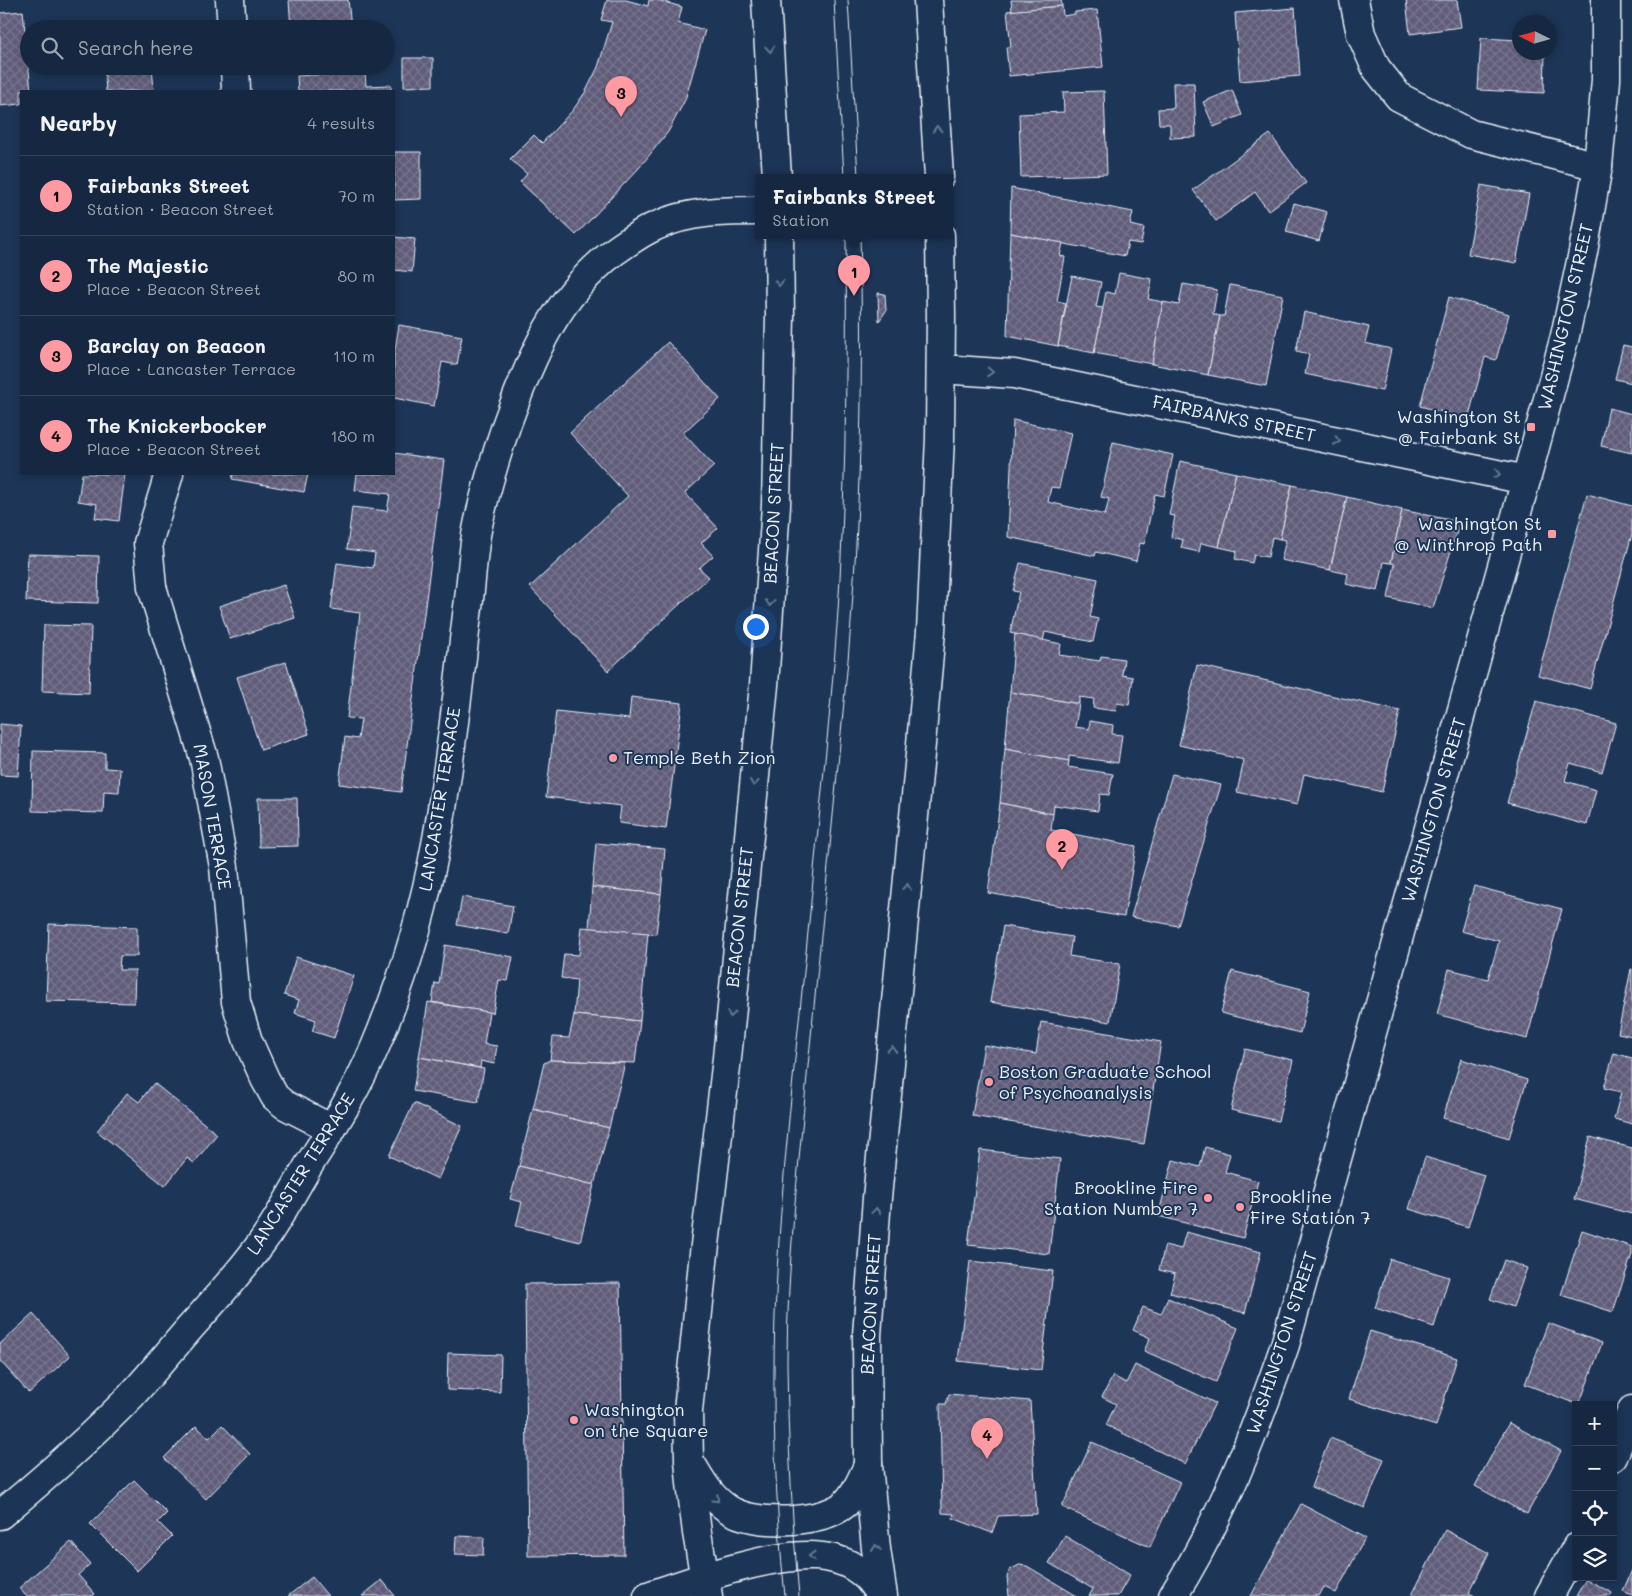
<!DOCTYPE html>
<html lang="en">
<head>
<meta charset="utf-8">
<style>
  :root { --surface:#162841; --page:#23344c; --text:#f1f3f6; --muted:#9ea6b1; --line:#35445a; --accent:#ff9aa2 }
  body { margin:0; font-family:Mali,sans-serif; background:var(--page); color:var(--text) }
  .controls { position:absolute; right:15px; bottom:15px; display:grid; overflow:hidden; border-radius:0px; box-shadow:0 2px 8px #0003 }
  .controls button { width:45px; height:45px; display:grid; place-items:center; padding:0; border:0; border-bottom:1px solid var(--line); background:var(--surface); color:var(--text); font:25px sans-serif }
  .compass { position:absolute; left:1512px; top:15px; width:45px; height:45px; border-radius:50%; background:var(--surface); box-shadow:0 2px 8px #0003; rotate:275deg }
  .you { position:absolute; left:755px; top:626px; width:18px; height:18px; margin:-12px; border:4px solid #fff; border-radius:50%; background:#1a73e8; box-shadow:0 0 0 8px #1a73e833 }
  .badge { display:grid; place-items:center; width:32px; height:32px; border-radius:50%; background:var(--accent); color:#111; font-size:16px; font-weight:700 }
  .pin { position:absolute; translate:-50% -41px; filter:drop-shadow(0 1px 2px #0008) }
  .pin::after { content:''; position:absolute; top:26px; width:18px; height:15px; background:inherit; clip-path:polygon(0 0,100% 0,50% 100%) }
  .popup { position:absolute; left:755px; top:174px; width:198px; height:65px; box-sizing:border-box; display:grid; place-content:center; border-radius:0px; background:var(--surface); filter:drop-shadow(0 1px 4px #0005); font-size:16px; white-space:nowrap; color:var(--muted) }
  .popup b { font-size:19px; color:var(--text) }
  .popup::after { content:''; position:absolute; left:50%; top:100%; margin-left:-10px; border:10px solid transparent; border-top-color:var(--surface) }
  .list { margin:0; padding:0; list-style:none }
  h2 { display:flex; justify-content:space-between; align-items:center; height:65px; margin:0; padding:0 20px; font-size:21px }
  h2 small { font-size:16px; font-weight:400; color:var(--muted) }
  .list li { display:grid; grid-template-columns:32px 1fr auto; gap:15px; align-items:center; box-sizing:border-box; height:80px; padding:0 20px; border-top:1px solid var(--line) }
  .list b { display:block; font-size:19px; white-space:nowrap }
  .list p { margin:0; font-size:16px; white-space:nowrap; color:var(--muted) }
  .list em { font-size:16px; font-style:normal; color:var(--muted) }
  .icon { flex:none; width:28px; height:28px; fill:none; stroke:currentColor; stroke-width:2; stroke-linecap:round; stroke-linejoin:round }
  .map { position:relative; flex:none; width:1632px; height:1596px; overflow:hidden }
  .search { position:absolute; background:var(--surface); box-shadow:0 2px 8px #0003; left:20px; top:20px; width:375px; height:55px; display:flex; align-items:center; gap:12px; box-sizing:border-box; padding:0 18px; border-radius:28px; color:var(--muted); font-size:19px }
  .panel { position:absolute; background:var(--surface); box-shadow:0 2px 8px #0003; left:20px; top:90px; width:375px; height:385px; border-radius:0px }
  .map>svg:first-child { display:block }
  .building { fill:url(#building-cross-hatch); stroke:#e8f1f8 }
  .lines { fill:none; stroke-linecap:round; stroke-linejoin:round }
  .minor-casing { stroke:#e8f1f8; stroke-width:31 }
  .major-casing { stroke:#e8f1f8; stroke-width:31 }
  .minor { stroke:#1d3557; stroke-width:28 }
  .major { stroke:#1d3557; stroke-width:28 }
  .tram { stroke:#e8f1f8; stroke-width:1 }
  .oneway { stroke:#64778f }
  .poi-dot { fill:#ff9aa2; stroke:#1d3557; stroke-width:2 }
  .labels { text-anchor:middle; stroke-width:4; stroke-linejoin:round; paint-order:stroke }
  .street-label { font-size:18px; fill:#e8f1f8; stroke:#1d3557 }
  .poi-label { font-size:18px; fill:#e8f1f8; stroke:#1d3557; text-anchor:start }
</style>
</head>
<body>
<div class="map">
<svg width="1632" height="1596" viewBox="0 0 1632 1596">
  <defs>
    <pattern id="building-cross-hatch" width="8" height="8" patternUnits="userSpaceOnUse" patternTransform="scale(1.25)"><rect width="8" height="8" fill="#605c7a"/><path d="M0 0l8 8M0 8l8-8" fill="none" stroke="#77748e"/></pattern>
  </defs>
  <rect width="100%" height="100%" fill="#1d3557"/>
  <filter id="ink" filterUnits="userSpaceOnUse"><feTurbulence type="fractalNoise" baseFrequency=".02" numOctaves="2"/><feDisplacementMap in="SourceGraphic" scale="10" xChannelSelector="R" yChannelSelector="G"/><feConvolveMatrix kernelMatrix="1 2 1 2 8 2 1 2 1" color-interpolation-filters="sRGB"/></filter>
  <g filter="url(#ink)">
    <g class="building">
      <path d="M289,0H348L351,27L362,26V29H291Z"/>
      <path d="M607,0H626L648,6L649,0H657L682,7L678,23L705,30L685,100L668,132L639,168L576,235L520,182L527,174L510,159L534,135L542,143L573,110L586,91L598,67L612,22L601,20Z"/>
      <path d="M1011,0H1061L1062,6L1012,11Z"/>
      <path d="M1406,0H1457L1461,27L1410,34Z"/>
      <path d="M1062,6L1063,16L1075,14V12L1097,10L1103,67L1009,76L1006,47H1011L1007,11Z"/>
      <path d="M1295,8L1300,76L1240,81L1235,13Z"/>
      <path d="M23,11L31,91H21V104L0,106V13Z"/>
      <path d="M1481,38L1520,40V52H1545L1544,93L1478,90Z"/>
      <path d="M404,58H433V86L404,87Z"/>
      <path d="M104,66H152L154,91H106Z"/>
      <path d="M365,72L366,86L391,85V91H298L297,76Z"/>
      <path d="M1173,83H1194L1196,137L1170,138V124H1159L1158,109L1174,108Z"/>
      <path d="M1232,90L1242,115L1214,127L1203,102Z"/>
      <path d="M1104,91L1107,174L1021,177L1019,114L1064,112L1063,92Z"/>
      <path d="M1270,134L1306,183L1268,211L1255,192L1216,221L1193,190Z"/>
      <path d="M394,152H421V199L394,200Z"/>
      <path d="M1481,185L1529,194L1516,263L1468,254Z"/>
      <path d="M1011,188L1133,212L1130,225L1144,228L1141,244L1128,242L1125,256L1010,233Z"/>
      <path d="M1294,203L1327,212L1319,241L1286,232Z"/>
      <path d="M1010,233L1063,243L1060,256L1065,257L1057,301L1066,303L1058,346L1007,336Z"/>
      <path d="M394,237L415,239L412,272L394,270Z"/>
      <path d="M1119,273L1152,279L1148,299L1163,302L1152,364L1094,353L1106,292L1115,294Z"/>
      <path d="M1072,276L1101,282L1096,307L1103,308L1094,353L1058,346Z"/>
      <path d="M1183,284L1217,290L1213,314L1220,316L1208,375L1152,364L1163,302L1179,305Z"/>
      <path d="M1230,285L1283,295L1266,386L1208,375L1220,316H1224Z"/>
      <path d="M878,293L885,294L886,311L879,321Z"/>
      <path d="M1449,297L1509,314L1496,360L1485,357L1468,419L1420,406Z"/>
      <path d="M1304,312L1369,327L1365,343L1391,349L1382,391L1305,374L1309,354L1296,351Z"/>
      <path d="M399,325L462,336L457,365L442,362L434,406L394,398V356Z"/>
      <path d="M668,342L720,399L683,433L714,466L685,493L718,528L701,543L713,556L699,568L709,577L608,671L530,587L628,496L570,433Z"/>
      <path d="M1623,345L1632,347V383L1615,379Z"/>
      <path d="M1609,408L1632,414V453L1601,446Z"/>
      <path d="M1013,420L1071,433L1059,488L1051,487L1048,502L1105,515L1109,499L1101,497L1113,442L1173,455L1164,496L1155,494L1144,544L1140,543L1136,561L1096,552L1095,556L1008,537Z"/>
      <path d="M394,453L444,460L401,792L339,784L345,737L358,739L361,719L347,718L360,613L331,609L337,563L373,568L375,553L347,549L352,507L387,511L390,494L355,490L357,474H394Z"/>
      <path d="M1180,461L1236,473L1219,547L1201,543L1199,552L1181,548L1183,540L1171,537L1175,516L1169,515Z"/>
      <path d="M1236,473L1292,485L1280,539L1272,537L1268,557L1254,555L1252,563L1235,559L1237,551L1219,547Z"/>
      <path d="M82,474H125L119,521L95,518L97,504L78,501Z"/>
      <path d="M233,474H308L304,492L232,479Z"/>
      <path d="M1292,485L1347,497L1330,570L1281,560L1286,540L1280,539Z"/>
      <path d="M1587,494L1632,506V534L1590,689L1538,675Z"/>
      <path d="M1347,497L1402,510L1391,563L1384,562L1378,591L1346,584L1348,574L1330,570Z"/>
      <path d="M1402,510L1460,522L1433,608L1388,598L1395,564L1391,563Z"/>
      <path d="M28,554L99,556L98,603L26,601Z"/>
      <path d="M1020,563L1098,579L1090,617L1098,619L1093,642L1045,632L1043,641L1010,633L1019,592L1013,591Z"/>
      <path d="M284,585L295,618L230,639L219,606Z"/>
      <path d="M44,625L91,626L89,693L42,691Z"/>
      <path d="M1015,634L1061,644L1059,655L1100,661L1101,656L1124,659L1122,675L1133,677L1129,705L1117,703L1116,711L1093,708L1094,699L1079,697V704L1010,692Z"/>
      <path d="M286,662L309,734L261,750L237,677Z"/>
      <path d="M1197,665L1400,711L1382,792L1304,774L1297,805L1237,792L1244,760L1179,745Z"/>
      <path d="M1010,692L1079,704L1075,727L1089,729L1090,721L1113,725L1112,734L1122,735L1118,763L1069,756V761L1005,749Z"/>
      <path d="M631,697L682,703L666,829L619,823L621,806L546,797L556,711L629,719Z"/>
      <path d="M1536,701L1616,723L1602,772L1570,763L1565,781L1596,790L1587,825L1507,803Z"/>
      <path d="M0,724L21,726L18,776L0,775Z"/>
      <path d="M1005,749L1069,761L1068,767L1113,774L1109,795L1100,794L1098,811L1054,805L1053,814L1000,803Z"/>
      <path d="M33,751L105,753V768L120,769L119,792L104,791L103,813L32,811Z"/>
      <path d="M1172,774L1221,785L1178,926L1131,917Z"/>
      <path d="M258,798H297L298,846L259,847Z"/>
      <path d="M1000,803L1053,814L1051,830L1136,846L1124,917L988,893Z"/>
      <path d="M596,843L665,849L661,894L592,887Z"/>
      <path d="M1474,886L1562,909L1527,1039L1437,1014L1449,969L1488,979L1499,941L1461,931Z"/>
      <path d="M592,887L661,894L656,934L589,928Z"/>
      <path d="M462,897L513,906L508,934L457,925Z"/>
      <path d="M49,924L137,927V956H120L119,970H135L134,1003L46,1001Z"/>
      <path d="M1003,926L1072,937L1069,956L1120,964L1110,1022L990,1002Z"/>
      <path d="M582,927L648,933L640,1021L574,1015L577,980L561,978L564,954L579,955Z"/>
      <path d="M445,945L513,957L508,981L499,980L493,1013L432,1002L435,983L439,984Z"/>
      <path d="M296,957L354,976L334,1038L312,1031L316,1020L295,1013L299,1000L284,995Z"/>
      <path d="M1631,969H1632V1036L1618,1033Z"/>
      <path d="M1232,971L1310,991L1300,1033L1221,1013Z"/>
      <path d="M428,1002L489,1012L484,1044L497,1046L494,1064L481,1061L480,1068L419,1057Z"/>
      <path d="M574,1015L640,1021L635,1063L550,1060L553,1037L569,1038Z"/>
      <path d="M1041,1022L1161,1042L1144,1144L972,1116L984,1045L1036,1054Z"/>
      <path d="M1245,1049L1293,1060L1278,1121L1231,1110Z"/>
      <path d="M1614,1053L1632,1058V1124L1614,1119L1621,1092L1604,1088Z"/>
      <path d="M419,1057L484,1069L478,1102L413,1091Z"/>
      <path d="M1461,1059L1527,1080L1509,1138L1443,1118Z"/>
      <path d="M550,1060L625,1063L609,1128L533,1109L544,1063Z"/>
      <path d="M154,1083L217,1134L194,1163L187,1158L165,1186L97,1131L127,1093L139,1102Z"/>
      <path d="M414,1103L462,1126L438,1179L389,1156Z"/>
      <path d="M533,1109L609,1128L594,1185L519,1166Z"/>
      <path d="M1590,1137L1632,1148V1214L1574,1199Z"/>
      <path d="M1205,1147L1230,1154L1225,1172L1258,1181L1243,1238L1158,1216L1173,1160L1200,1167Z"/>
      <path d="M980,1150L1060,1159L1049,1254L968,1245Z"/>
      <path d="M1425,1157L1484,1175L1468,1227L1409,1209Z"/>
      <path d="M519,1166L594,1185L580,1242L516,1226L522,1202L510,1199Z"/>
      <path d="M1582,1230L1632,1247V1254L1613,1312L1561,1295Z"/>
      <path d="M1186,1232L1261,1252L1245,1313L1170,1293L1175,1274L1159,1270L1165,1245L1181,1249Z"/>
      <path d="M1390,1259L1449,1277L1434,1327L1375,1308Z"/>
      <path d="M1504,1260L1527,1268L1513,1307L1490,1299Z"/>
      <path d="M970,1261L1053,1271L1041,1370L958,1361Z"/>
      <path d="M620,1283L624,1555L528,1556L525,1284Z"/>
      <path d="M1168,1298L1238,1328L1216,1382L1144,1351L1150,1338L1133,1330L1143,1307L1161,1314Z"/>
      <path d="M33,1314L70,1356L29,1393L0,1361V1344Z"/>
      <path d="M1548,1323L1602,1343L1579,1405L1525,1384Z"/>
      <path d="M1370,1331L1457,1358L1436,1426L1349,1399Z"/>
      <path d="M448,1353L501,1355L500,1392L447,1390Z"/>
      <path d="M1135,1365L1215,1403L1185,1464L1106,1425L1116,1404L1102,1397L1113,1376L1126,1383Z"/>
      <path d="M949,1394L1030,1401L1037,1514L998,1516L992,1533L953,1518L954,1514L942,1513L940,1404H946Z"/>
      <path d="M1509,1423L1561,1451L1527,1514L1475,1486Z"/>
      <path d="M222,1425L250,1454L206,1499L164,1458L196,1426L209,1438Z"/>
      <path d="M1330,1438L1384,1459L1365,1508L1311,1487Z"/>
      <path d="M1092,1442L1180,1482L1150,1547L1062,1507Z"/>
      <path d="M134,1480L167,1513L158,1522L172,1536L137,1571L90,1524Z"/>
      <path d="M1301,1504L1365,1538L1336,1593L1324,1587L1319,1596H1251Z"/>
      <path d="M1445,1530L1489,1553L1469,1593L1475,1596H1413L1412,1595Z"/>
      <path d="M456,1536L484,1537L483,1555L455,1554Z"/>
      <path d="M1065,1536L1130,1575L1118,1596H1089L1093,1589L1049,1563Z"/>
      <path d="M71,1542L90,1564L78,1575L95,1594L93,1596H26L19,1588Z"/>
      <path d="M1019,1565L1027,1566L1077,1596H1009L1007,1577L1010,1570Z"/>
      <path d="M1632,1570V1595L1623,1591Z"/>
      <path d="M312,1577L328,1596H288Z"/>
      <path d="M1586,1579L1612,1593L1611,1596H1576Z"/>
      <path d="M382,1580L395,1596H362Z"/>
    </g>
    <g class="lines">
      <g class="minor-casing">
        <g id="minor">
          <path d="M230,0L232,29"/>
          <path d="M1354,0L1361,34L1376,68L1399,97L1471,134L1598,166"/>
          <path d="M235,66L236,91"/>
          <path d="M941,369L1014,374L1526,480"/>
          <path d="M169,474L148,543L152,587L204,758L224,867L236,1002L248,1041L265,1079L275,1097L285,1105L332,1129"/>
          <path d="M1613,1457L1632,1410"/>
          <path d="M0,1515C45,1478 90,1438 131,1396C151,1374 170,1351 189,1329C214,1301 240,1273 262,1242C281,1216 295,1187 312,1160C335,1124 358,1087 375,1047C403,981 424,910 437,839C450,765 458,690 467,615C471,588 472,561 476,535C483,498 494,462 506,426C531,357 555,297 615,251C628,242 641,232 656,226C689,211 724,211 759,211"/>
          <path d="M648,1596C677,1586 706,1576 736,1568C785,1555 852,1540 880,1596"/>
          <path d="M1549,1596L1576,1548"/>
        </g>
      </g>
      <g class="major-casing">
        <g id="major">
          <path d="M766,0L777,177"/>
          <path d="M928,0L939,177"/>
          <path d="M692,1465C702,1482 711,1498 728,1509C753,1526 822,1524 845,1504C856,1493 862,1479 868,1465"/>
          <path d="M708,1596L697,1533L691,1483L689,1460L688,1411L703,1262L727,1058L764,685L776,505L780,316L779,235"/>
          <path d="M883,1596L876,1549L868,1465L867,1335L877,1198L921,744L931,631L940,438L941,315L940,235"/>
          <path d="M1173,1596C1222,1518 1255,1432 1285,1345L1526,480L1565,336L1583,252L1598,166L1606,80V0"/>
        </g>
      </g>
      <use href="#minor" class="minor"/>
      <use href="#major" class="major"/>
      <g class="tram">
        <path d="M834,0L844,177"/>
        <path d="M848,0L858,177"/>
        <path d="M785,1596C775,1503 772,1409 775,1315C780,1181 797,1046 810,912C820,801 834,689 840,578C846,463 847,349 846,235"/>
        <path d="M799,1596C792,1519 788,1441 787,1363C787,1267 798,1171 807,1076C821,937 835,798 848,660C860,518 864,376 860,235"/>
      </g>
    </g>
    <defs><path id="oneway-chevron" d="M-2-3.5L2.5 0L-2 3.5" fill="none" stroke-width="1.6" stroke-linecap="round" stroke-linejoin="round" transform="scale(1.25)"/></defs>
    <g class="oneway">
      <use href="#oneway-chevron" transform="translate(770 49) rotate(86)"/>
      <use href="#oneway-chevron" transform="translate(937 129) rotate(-93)"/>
      <use href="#oneway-chevron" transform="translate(779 283) rotate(90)"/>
      <use href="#oneway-chevron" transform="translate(990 372) rotate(4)"/>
      <use href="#oneway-chevron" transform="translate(1337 441) rotate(12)"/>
      <use href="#oneway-chevron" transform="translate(1497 474) rotate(12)"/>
      <use href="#oneway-chevron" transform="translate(770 603) rotate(94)"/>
      <use href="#oneway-chevron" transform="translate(754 783) rotate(96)"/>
      <use href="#oneway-chevron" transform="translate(907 887) rotate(-84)"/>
      <use href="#oneway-chevron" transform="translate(731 1014) rotate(95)"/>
      <use href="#oneway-chevron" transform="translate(892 1049) rotate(-85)"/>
      <use href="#oneway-chevron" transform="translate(876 1211) rotate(-85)"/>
      <use href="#oneway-chevron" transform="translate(716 1499) rotate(44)"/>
      <use href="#oneway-chevron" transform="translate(876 1548) rotate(-96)"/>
      <use href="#oneway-chevron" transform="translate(812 1556) rotate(-179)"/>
    </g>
  </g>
  <g class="poi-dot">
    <rect x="1526" y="422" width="10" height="10" rx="2.5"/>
    <rect x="1547" y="529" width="10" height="10" rx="2.5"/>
    <circle cx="613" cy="758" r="5"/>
    <circle cx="989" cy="1082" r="5"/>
    <circle cx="1208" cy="1198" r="5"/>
    <circle cx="1240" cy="1207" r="5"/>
    <circle cx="574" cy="1420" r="5"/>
  </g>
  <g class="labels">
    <g class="street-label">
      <text transform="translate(1566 317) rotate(-77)" y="6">WASHINGTON STREET</text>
      <text transform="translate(1234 419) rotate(12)" y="6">FAIRBANKS STREET</text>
      <text transform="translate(774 513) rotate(-87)" y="6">BEACON STREET</text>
      <text transform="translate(440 799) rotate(-81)" y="6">LANCASTER TERRACE</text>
      <text transform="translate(1434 810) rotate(-74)" y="6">WASHINGTON STREET</text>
      <text transform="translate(212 817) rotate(80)" y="6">MASON TERRACE</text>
      <text transform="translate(740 917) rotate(-84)" y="6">BEACON STREET</text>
      <text transform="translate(301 1174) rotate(-58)" y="6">LANCASTER TERRACE</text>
      <text transform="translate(871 1304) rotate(-87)" y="6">BEACON STREET</text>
      <text transform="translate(1282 1343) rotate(-72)" y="6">WASHINGTON STREET</text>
    </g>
    <g class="poi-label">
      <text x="1521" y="423" text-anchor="end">Washington St<tspan x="1521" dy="21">@ Fairbank St</tspan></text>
      <text x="1542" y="530" text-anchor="end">Washington St<tspan x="1542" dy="21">@ Winthrop Path</tspan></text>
      <text x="623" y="764">Temple Beth Zion</text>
      <text x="999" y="1078">Boston Graduate School<tspan x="999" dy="21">of Psychoanalysis</tspan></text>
      <text x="1198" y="1194" text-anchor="end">Brookline Fire<tspan x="1198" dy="21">Station Number 7</tspan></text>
      <text x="1250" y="1203">Brookline<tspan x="1250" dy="21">Fire Station 7</tspan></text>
      <text x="584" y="1416">Washington<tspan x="584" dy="21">on the Square</tspan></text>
    </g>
  </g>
</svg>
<div class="controls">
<button>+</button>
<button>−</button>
<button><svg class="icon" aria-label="locate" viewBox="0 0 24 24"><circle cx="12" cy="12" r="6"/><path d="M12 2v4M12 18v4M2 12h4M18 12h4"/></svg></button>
<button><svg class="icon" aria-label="layers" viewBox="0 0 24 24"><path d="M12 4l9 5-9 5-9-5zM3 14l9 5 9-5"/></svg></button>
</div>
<svg class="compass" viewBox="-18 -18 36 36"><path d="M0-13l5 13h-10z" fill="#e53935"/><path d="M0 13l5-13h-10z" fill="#9ea6b1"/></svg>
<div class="you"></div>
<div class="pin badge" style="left:854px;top:296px">1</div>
<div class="popup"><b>Fairbanks Street</b>Station</div>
<div class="pin badge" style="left:1062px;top:870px">2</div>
<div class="pin badge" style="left:621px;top:117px">3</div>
<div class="pin badge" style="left:987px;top:1459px">4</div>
<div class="search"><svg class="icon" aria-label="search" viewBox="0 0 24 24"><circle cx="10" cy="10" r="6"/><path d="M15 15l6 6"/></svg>Search here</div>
<section class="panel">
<h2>Nearby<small>4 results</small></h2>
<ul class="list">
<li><span class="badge">1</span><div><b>Fairbanks Street</b><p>Station · Beacon Street</p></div><em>70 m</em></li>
<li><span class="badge">2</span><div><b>The Majestic</b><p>Place · Beacon Street</p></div><em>80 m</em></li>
<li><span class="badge">3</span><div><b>Barclay on Beacon</b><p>Place · Lancaster Terrace</p></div><em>110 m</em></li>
<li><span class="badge">4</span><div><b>The Knickerbocker</b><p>Place · Beacon Street</p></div><em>180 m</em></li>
</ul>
</section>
</div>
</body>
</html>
